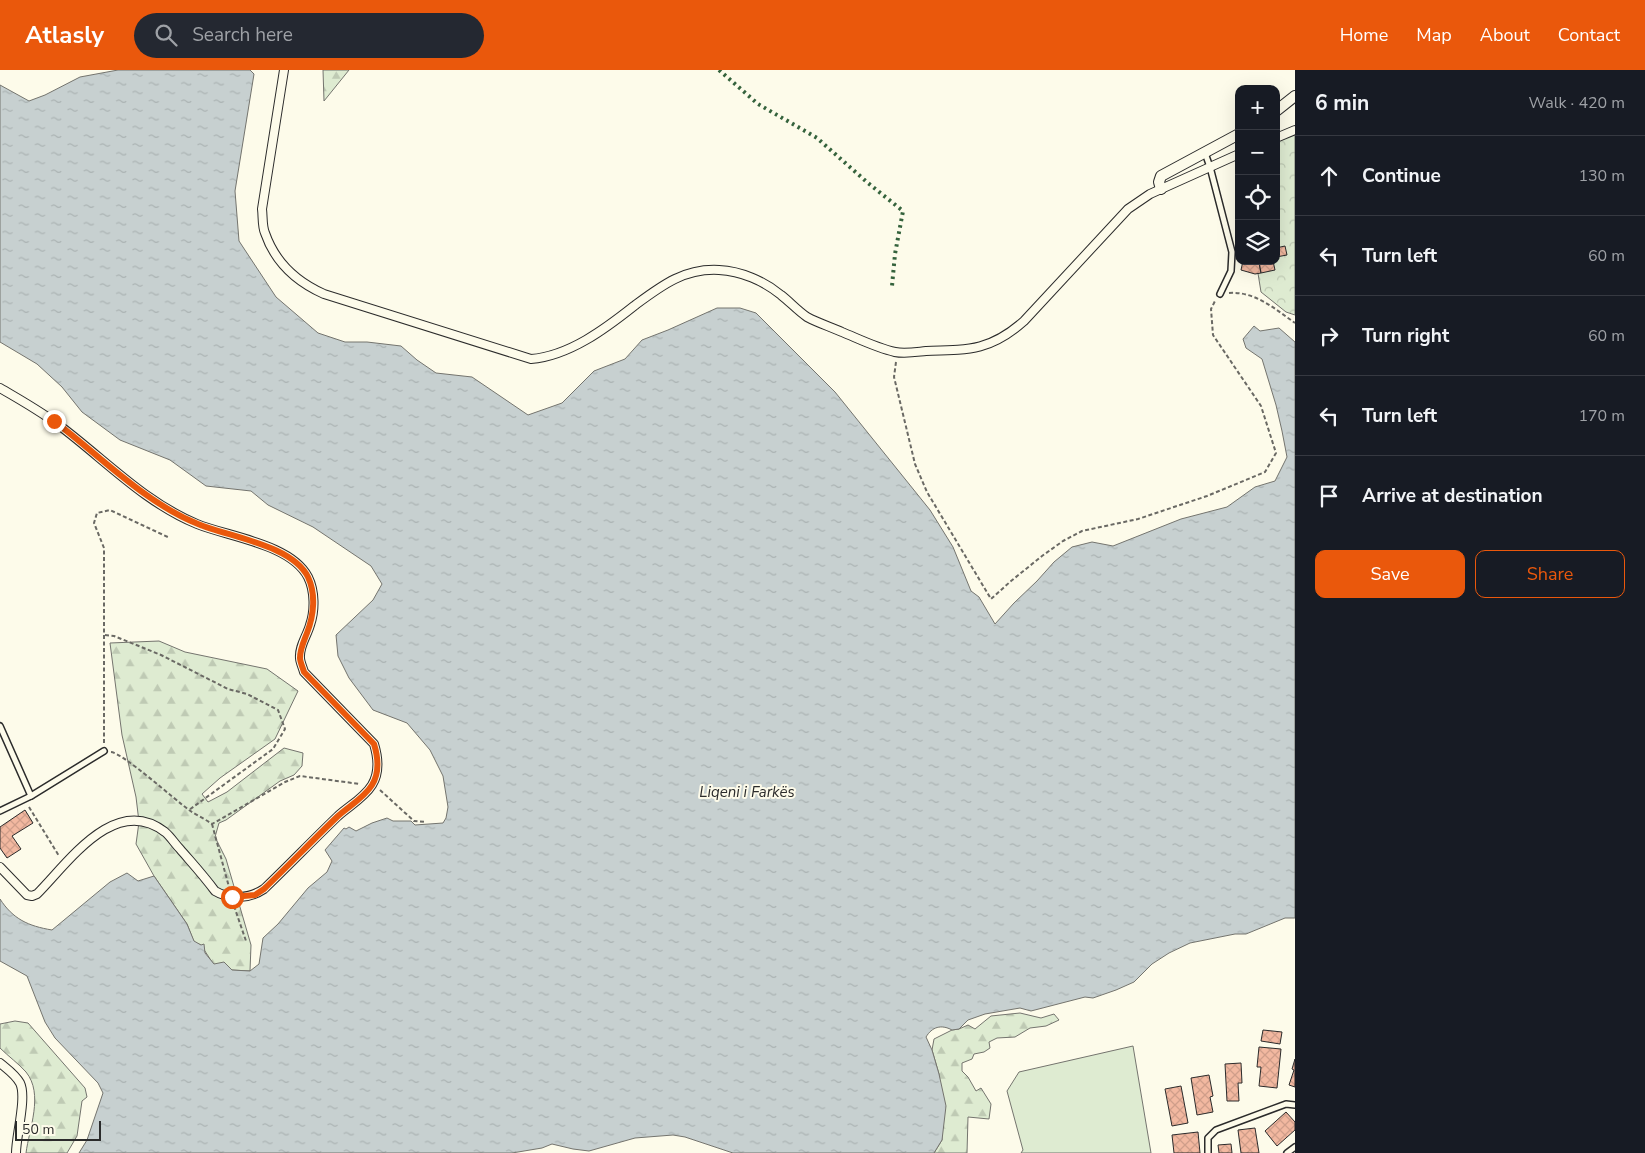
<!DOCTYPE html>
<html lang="en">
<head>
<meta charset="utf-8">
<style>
  :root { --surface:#171b24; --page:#242831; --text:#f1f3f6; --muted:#9ea1a6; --line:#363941; --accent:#ea580c }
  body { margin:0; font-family:"Nunito Sans",sans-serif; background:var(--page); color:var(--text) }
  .controls { position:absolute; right:15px; top:15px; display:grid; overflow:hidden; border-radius:10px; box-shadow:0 5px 20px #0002 }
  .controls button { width:45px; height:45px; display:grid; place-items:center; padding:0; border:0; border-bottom:1px solid var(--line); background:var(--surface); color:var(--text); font:25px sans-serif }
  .scale { position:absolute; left:15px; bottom:12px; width:86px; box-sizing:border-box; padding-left:5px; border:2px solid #2b2b2b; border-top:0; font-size:14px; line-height:18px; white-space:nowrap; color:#2b2b2b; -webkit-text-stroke:4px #fdfbea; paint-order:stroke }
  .stop { position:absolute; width:15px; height:15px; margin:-11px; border:4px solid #ea580c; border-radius:50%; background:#fff }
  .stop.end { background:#ea580c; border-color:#fff; box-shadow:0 1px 5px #0008 }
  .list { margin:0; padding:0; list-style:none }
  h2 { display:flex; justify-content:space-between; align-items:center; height:65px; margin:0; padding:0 20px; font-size:21px }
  h2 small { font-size:16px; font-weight:400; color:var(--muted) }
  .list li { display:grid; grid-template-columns:32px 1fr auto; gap:15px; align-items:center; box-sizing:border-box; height:80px; padding:0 20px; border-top:1px solid var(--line) }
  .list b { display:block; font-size:19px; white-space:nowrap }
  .list em { font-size:16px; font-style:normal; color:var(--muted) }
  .actions { display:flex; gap:10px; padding:15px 20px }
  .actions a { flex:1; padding:11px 0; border:1px solid var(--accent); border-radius:10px; text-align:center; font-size:18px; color:var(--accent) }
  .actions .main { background:var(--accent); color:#fff }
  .icon { flex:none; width:28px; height:28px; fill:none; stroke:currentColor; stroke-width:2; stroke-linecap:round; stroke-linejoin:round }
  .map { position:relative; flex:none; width:1295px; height:1083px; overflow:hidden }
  header { display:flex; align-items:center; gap:30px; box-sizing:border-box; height:70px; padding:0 25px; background:var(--accent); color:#fff }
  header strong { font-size:24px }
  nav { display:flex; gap:28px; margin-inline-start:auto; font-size:18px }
  .search { width:350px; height:45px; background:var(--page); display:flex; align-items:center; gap:12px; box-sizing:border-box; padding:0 18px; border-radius:28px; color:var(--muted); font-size:19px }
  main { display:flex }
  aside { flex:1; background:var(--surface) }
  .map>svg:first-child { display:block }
  .grass { fill:#deebd1; stroke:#74746e }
  .forest { fill:url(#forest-firs); stroke:#74746e }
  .park { fill:url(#park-crowns); stroke:#74746e }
  .water { fill:url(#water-ripples); stroke:#74746e }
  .building { fill:url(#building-cross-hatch); stroke:#2b2b2b }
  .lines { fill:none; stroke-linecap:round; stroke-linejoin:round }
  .service-casing { stroke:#2b2b2b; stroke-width:8 }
  .pedestrian-casing { stroke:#2b2b2b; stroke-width:10 }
  .minor-casing { stroke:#2b2b2b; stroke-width:12 }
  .path { stroke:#6a6964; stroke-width:2; stroke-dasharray:4 2.5; stroke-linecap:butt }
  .service { stroke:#fdfbea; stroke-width:5 }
  .pedestrian { stroke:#fdfbea; stroke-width:8 }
  .minor { stroke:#fdfbea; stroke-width:10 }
  .hedge { stroke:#34623c; stroke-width:4; stroke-dasharray:2.5 4; stroke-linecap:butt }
  .route { stroke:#ea580c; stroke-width:6 }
  .labels { text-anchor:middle; stroke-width:4; stroke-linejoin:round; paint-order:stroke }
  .water-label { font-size:15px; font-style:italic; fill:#2b2b2b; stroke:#fdfbea }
</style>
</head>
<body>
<header>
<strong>Atlasly</strong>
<div class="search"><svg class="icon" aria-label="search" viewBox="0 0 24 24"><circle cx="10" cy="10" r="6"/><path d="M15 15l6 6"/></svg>Search here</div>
<nav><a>Home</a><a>Map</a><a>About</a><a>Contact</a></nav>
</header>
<main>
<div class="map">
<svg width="1295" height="1083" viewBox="0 0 1295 1083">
  <defs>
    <pattern id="forest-firs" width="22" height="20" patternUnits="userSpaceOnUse" patternTransform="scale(1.25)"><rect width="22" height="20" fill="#deebd1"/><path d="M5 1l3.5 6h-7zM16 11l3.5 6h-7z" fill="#bfcab4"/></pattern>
    <pattern id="park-crowns" width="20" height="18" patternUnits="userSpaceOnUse" patternTransform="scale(1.25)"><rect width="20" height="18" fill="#deebd1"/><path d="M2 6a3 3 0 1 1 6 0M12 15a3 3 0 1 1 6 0" fill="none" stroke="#bfcab4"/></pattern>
    <pattern id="water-ripples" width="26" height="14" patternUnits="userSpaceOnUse" patternTransform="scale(1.25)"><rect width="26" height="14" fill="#c7d0d0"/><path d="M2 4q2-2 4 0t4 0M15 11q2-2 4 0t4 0" fill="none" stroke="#abb3b3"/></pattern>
    <pattern id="building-cross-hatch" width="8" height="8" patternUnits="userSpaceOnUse" patternTransform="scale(1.25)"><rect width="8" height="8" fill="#f2b8a0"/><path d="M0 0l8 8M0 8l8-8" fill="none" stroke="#d09e8a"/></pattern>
  </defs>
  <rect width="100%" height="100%" fill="#fdfbea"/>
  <path class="grass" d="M1133,976L1151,1083H1021L1023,1080L1007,1021L1019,1002Z"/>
  <g class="forest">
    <path d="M323,0H349L324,31Z"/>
    <path d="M159,571L185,582L267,599L298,621L275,669L220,708L202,724L208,732L227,722L284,678L303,683L302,696L294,705L280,711L226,750L219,753L215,767L226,789L251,875L250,901L231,900L214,895L201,875L194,872L187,854L154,806L136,774L139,752L136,727L122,665L110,573Z"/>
    <path d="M1020,943L1041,948L1054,944L1059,950L1046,956L1030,958L1015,967L997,968L989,972L990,978L984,982L974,984L972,989L962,993V1001L968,1007L976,1021L981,1018L991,1034L989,1049L968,1047L967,1083H934L942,1070L939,1004L932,980L934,969L952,960L959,959L968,955L975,959L991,946Z"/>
    <path d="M15,951L28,953L85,1018L87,1027L82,1031L77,1066L67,1083H26C29,1059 44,1024 26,1002C19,994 8,986 0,978V954Z"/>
  </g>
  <path class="park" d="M1295,63V245L1286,242L1261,222L1256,191H1276V71Z"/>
  <path class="water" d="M118,0H250L254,4L235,121L239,171L276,227L318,263L345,272H367L401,276L417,290L436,303L472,307L528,345L562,333L594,301L625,289L642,270L668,260L717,238H740L756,243L835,322L930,440L953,477L971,521L979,527L995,554L1014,533L1037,511L1054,492L1072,477L1092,472L1113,476L1181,449L1227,437L1255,417L1275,411L1287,387L1282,361L1276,335L1262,289L1246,278L1243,269L1254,256L1260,261L1279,258L1295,272V848H1285L1246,864H1235L1190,873L1169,883L1152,894L1134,912L1116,920L1093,928L1085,927L1031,941L1020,938L985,944L968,950L959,959L952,960C941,954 932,957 926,967L932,980L939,1004L946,1036L942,1070L934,1083H733L685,1067L673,1065L635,1068L589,1081L573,1079L552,1074L542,1078L512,1083H79L87,1070L103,1023L98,1013L55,968L45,952L27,906L0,891V829C13,849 28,856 52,860L110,812L127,803L138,811L154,806L187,854L194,871L201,875L204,874L205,883L214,894L224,892L232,900L250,901L259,894L263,868L278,854L308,818L327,802L332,791L325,780L344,758L346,759L349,757L356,761L372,753L387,748L393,751H411L415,755L443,753L446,748L448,737L443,706L430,680L407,653L373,640L349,608L338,586L336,565L373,530L382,514L371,496L313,457L268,435L251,421L206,416L170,390L120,370L82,342L62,317L37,294L0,272V15L29,31L45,25L80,7Z"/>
  <g class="building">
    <path d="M1285,176L1287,185L1276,187V178Z"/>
    <path d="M1243,191H1252L1259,193L1261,203L1255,204L1241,200Z"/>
    <path d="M1259,191H1273L1275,200L1261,203Z"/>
    <path d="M25,740L33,753L12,766L21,779L7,788L0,778V757Z"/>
    <path d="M1263,960L1282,962L1280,974L1261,971Z"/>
    <path d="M1259,977L1281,979L1277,1018L1259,1016L1261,997H1257Z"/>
    <path d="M1295,989V1017L1289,1015L1294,1000L1292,999Z"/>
    <path d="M1241,993L1242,1013H1238L1239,1031H1227L1225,994Z"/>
    <path d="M1209,1005L1213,1026L1210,1027L1213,1042L1197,1045L1191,1008Z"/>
    <path d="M1181,1016L1188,1053L1172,1056L1165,1019Z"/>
    <path d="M1286,1042L1295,1052V1060L1277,1076L1265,1061Z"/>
    <path d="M1255,1058L1259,1083H1241L1238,1060Z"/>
    <path d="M1198,1062L1200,1083H1174L1172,1065Z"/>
    <path d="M1231,1074L1232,1083H1219L1218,1075Z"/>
  </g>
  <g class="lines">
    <g class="service-casing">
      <g id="service">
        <path d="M1205,83L1210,97L1232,182L1231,201L1220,224"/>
        <path d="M0,656L31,726"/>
        <path d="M0,741L31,726L104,681"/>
        <path d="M1208,1083V1068L1216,1060L1286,1034L1295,1035"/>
        <path d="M1287,1083L1295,1077"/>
      </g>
    </g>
    <g class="pedestrian-casing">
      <g id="pedestrian">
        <path d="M284,0L262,139C263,147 262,156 265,163C275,192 297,212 324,224L531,289C569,286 605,259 634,236C661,216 684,198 719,200C741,201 764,211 781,225C790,232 798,241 807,247C818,253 831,257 842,262C859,269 877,278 895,282C905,284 916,282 926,281C968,280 990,281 1024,251L1128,139L1150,124L1239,84"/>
        <path d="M1276,68L1295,60"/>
        <path d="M0,318C22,331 44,343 64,359C107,392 146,433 197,454C229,467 291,474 308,507C315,521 315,541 310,555C307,566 299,576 300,588C300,592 303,598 304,602L374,674C378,687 380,702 372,715C364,728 349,736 338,746C313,770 289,795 264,819C249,829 230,830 215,821C204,806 192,793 180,779C175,774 171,767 165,762C115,723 68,793 37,824L32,826L27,825L0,797"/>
        <path d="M0,993C7,999 15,1004 20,1013C27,1027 16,1066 16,1083"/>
      </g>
    </g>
    <g class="minor-casing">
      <g id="minor">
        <path d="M1276,41L1295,26"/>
        <path d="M1161,119L1159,112L1161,106L1239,64"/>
      </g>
    </g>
    <g class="path">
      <path d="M1229,223C1255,221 1275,239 1295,253"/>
      <path d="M896,292L894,307L915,394L927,422L991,529L1011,511L1042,486L1063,471L1082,461L1138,449L1207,426L1265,402L1276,383L1261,336L1213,265L1211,239L1215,231"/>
      <path d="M105,565L114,566L161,585L228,619L247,624L278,640L285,659L273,679L189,740"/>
      <path d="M104,673V478L94,453L97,443L110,440L170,468"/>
      <path d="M111,682C123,683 175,730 189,740C196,745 205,749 212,754L285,712L300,706L360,714"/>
      <path d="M380,720L414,751L426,752"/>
      <path d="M29,737L59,786"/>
      <path d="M212,754L229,817"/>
      <path d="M234,836L246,871"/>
    </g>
    <use href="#service" class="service"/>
    <use href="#pedestrian" class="pedestrian"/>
    <use href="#minor" class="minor"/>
    <path class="hedge" d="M719,0L758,34L817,68L868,113L903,141L895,184L892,216"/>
  </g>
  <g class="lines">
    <path class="route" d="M54,351C99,385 145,433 198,454C229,467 292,475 308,507C316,524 314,545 307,563C304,571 300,579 300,588C300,592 303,598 304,602L374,674C378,687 380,702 372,715C364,728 349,736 338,746C313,770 289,795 264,819L255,825L232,827"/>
  </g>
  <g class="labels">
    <g class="water-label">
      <text x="747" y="727">Liqeni i Farkës</text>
    </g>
  </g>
</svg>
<div class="controls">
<button>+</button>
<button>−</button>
<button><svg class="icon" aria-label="locate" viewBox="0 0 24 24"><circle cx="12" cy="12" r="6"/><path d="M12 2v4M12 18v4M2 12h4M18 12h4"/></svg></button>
<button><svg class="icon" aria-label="layers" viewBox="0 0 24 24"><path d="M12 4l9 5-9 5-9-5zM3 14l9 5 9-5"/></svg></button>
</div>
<div class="scale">50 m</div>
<div class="stop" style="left:232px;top:827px"></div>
<div class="stop end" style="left:54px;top:351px"></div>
</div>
<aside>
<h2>6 min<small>Walk · 420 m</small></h2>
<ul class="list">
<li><svg class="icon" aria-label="ahead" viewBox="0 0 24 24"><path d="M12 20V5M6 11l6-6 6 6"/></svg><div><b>Continue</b></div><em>130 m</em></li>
<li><svg class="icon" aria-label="left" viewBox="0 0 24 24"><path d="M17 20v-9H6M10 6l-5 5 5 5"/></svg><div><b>Turn left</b></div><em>60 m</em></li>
<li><svg class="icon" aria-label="right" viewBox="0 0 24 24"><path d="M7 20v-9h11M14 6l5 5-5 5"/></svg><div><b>Turn right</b></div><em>60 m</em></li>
<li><svg class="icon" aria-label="left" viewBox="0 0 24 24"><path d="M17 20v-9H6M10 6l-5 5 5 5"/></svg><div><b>Turn left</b></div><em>170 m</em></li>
<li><svg class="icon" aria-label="arrive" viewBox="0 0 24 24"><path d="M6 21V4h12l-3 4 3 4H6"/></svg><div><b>Arrive at destination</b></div></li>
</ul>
<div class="actions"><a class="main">Save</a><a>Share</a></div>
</aside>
</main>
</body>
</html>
